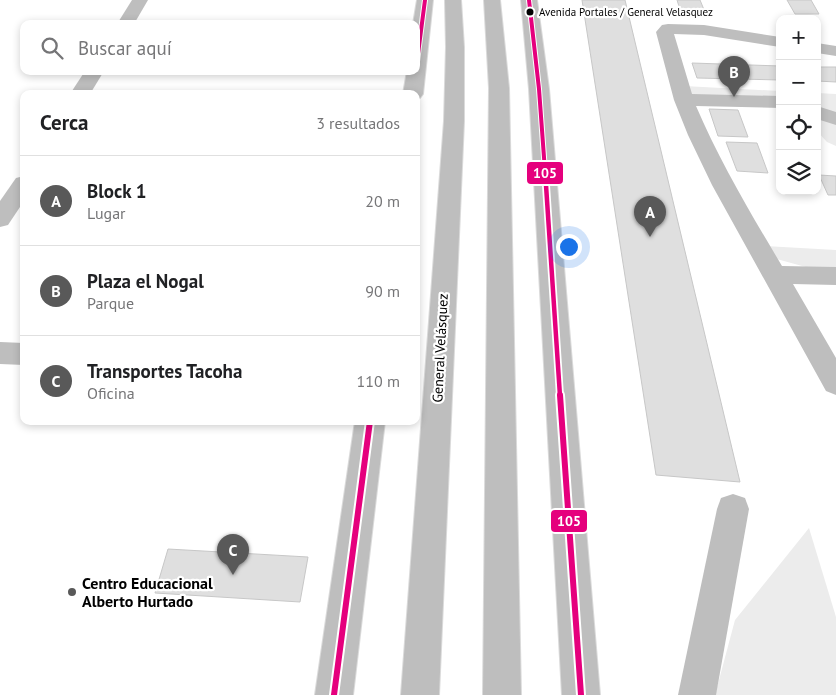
<!DOCTYPE html>
<html lang="es">
<head>
<meta charset="utf-8">
<style>
  :root { --surface:#fff; --page:#f2f2f2; --text:#202124; --muted:#757577; --line:#e0e0e0; --accent:#595959 }
  body { margin:0; font-family:"PT Sans",sans-serif; background:var(--page); color:var(--text) }
  .controls { position:absolute; right:15px; top:15px; display:grid; overflow:hidden; border-radius:10px; box-shadow:0 2px 8px #0003 }
  .controls button { width:45px; height:45px; display:grid; place-items:center; padding:0; border:0; border-bottom:1px solid var(--line); background:var(--surface); color:var(--text); font:25px sans-serif }
  .you { position:absolute; left:568px; top:246px; width:18px; height:18px; margin:-12px; border:4px solid #fff; border-radius:50%; background:#1a73e8; box-shadow:0 0 0 8px #1a73e833 }
  .badge { display:grid; place-items:center; width:32px; height:32px; border-radius:50%; background:var(--accent); color:#fff; font-size:16px; font-weight:700 }
  .pin { position:absolute; translate:-50% -41px; filter:drop-shadow(0 1px 2px #0008) }
  .pin::after { content:''; position:absolute; top:26px; width:18px; height:15px; background:inherit; clip-path:polygon(0 0,100% 0,50% 100%) }
  .list { margin:0; padding:0; list-style:none }
  h2 { display:flex; justify-content:space-between; align-items:center; height:65px; margin:0; padding:0 20px; font-size:21px }
  h2 small { font-size:16px; font-weight:400; color:var(--muted) }
  .list li { display:grid; grid-template-columns:32px 1fr auto; gap:15px; align-items:center; box-sizing:border-box; height:90px; padding:0 20px; border-top:1px solid var(--line) }
  .list b { display:block; font-size:19px; white-space:nowrap }
  .list p { margin:0; font-size:16px; white-space:nowrap; color:var(--muted) }
  .list em { font-size:16px; font-style:normal; color:var(--muted) }
  .icon { flex:none; width:28px; height:28px; fill:none; stroke:currentColor; stroke-width:2; stroke-linecap:round; stroke-linejoin:round }
  .map { position:relative; flex:none; width:836px; height:695px; overflow:hidden }
  .search { position:absolute; background:var(--surface); box-shadow:0 2px 8px #0003; left:20px; top:20px; width:400px; height:55px; display:flex; align-items:center; gap:12px; box-sizing:border-box; padding:0 18px; border-radius:10px; color:var(--muted); font-size:19px }
  .panel { position:absolute; background:var(--surface); box-shadow:0 2px 8px #0003; left:20px; top:90px; width:400px; height:335px; border-radius:10px }
  .map>svg:first-child { display:block }
  .green { fill:#ececec }
  .building { fill:#dfdfdf; stroke:#c7c7c7 }
  .lines { fill:none; stroke-linecap:round; stroke-linejoin:round }
  .major-casing { stroke:#dbdbdb; stroke-width:2 }
  .highway-casing { stroke:#dbdbdb; stroke-width:2 }
  .minor { fill:#bebebe; fill-rule:evenodd }
  .major { fill:#bebebe; fill-rule:evenodd }
  .highway { fill:#bebebe; fill-rule:evenodd }
  .bus-1-far2-casing { stroke:#fff; stroke-width:6 }
  .bus-1-far1-casing { stroke:#fff; stroke-width:8 }
  .bus-1-casing { stroke:#fff; stroke-width:10 }
  .bus-1-far2 { stroke:#e5007d; stroke-width:4 }
  .bus-1-far1 { stroke:#e5007d; stroke-width:4.5 }
  .bus-1 { stroke:#e5007d; stroke-width:6 }
  .bus-dot { fill:#000; stroke:#fff; stroke-width:2 }
  .poi-dot { fill:#595959; stroke:#fff; stroke-width:2 }
  .labels { text-anchor:middle; stroke-width:4.5; stroke-linejoin:round; paint-order:stroke }
  .far-bus-label { font-size:11px; fill:#000; stroke:#fff; text-anchor:start }
  .street-label { font-size:14px; fill:#000; stroke:#fff }
  .near-poi-label { font-size:16px; font-weight:bold; fill:#000; stroke:#fff; text-anchor:start }
  .line-badge { stroke:#fff; stroke-width:2 }
  .badge-label { font-size:14px; text-anchor:middle; font-weight:bold; fill:#fff }
</style>
</head>
<body>
<div class="map">
<svg width="836" height="695" viewBox="0 0 836 695">
  <rect width="100%" height="100%" fill="#fff"/>
  <g class="green">
    <path d="M684,86L780,91V106L772,103L692,106Z"/>
    <path d="M817,93L836,94V146L827,142L817,131Z"/>
    <path d="M765,246L836,250V270L813,269L773,258Z"/>
    <path d="M809,528L836,617V695H715L735,620Z"/>
  </g>
  <g class="building">
    <path d="M582,0H625L740,482L656,475Z"/>
    <path d="M677,0H700L707,17L682,16Z"/>
    <path d="M787,0H811L819,14H795Z"/>
    <path d="M785,16H810L811,19H787Z"/>
    <path d="M692,63L780,66V80L697,78Z"/>
    <path d="M817,67H836V82L817,81Z"/>
    <path d="M709,109L738,110L748,137L718,136Z"/>
    <path d="M726,142L757,143L768,173L737,171Z"/>
    <path d="M819,175L836,176V195H828Z"/>
    <path d="M168,549L308,557L300,602L155,593Z"/>
  </g>
  <g class="lines">
    <g class="major-casing">
      <g id="major">
        <path d="M417,0H433L423,94L420,98L416,99V94H403L407,71H416V24H413Z"/>
        <path d="M521,0H537L549,89L600,695H562L529,89Z"/>
        <path d="M355,421H385L353,695H315Z"/>
      </g>
    </g>
    <g class="highway-casing">
      <g id="highway">
        <path d="M445,0H461L464,47V121L439,695H401L444,121L446,47Z"/>
        <path d="M484,0H500L509,88L521,695H483L489,88Z"/>
      </g>
    </g>
    <g class="minor">
      <path d="M132,0H148L134,24H117Z"/>
      <path d="M668,24L704,25L780,37V47L704,35L674,34L692,94L780,96V108L696,106C720,162 751,214 782,266L836,267V285L793,284L836,358V395L826,391L712,185L688,135L674,100L656,32L662,25Z"/>
      <path d="M817,43L836,46V56L817,53Z"/>
      <path d="M85,71H104L90,94H70Z"/>
      <path d="M817,106L836,112V125L817,119Z"/>
      <path d="M24,176V201L8,225L0,227V201L16,178Z"/>
      <path d="M0,342L24,343V365L0,364Z"/>
      <path d="M733,494L745,498L749,509L716,695H678L717,509L721,498Z"/>
    </g>
    <use href="#major" class="major"/>
    <use href="#highway" class="highway"/>
    <g class="bus-1-far2-casing">
      <g id="bus-1-far2">
        <path d="M529,0L539,89L545,171"/>
        <path d="M416,69L425,0"/>
      </g>
    </g>
    <g class="bus-1-far1-casing">
      <path id="bus-1-far1" d="M545,170L560,396"/>
    </g>
    <g class="bus-1-casing">
      <g id="bus-1">
        <path d="M560,395L581,695"/>
        <path d="M334,695L370,421"/>
      </g>
    </g>
    <use href="#bus-1-far2" class="bus-1-far2"/>
    <use href="#bus-1-far1" class="bus-1-far1"/>
    <use href="#bus-1" class="bus-1"/>
  </g>
  <circle class="bus-dot" cx="530" cy="12" r="4.5"/>
  <circle class="poi-dot" cx="72" cy="592" r="5"/>
  <g class="labels">
    <g class="far-bus-label">
      <text x="539" y="16">Avenida Portales / General Velasquez</text>
    </g>
    <g class="street-label">
      <text transform="translate(440 348) rotate(-87)" y="5">General Velásquez</text>
    </g>
    <g class="near-poi-label">
      <text x="82" y="589">Centro Educacional<tspan x="82" dy="18">Alberto Hurtado</tspan></text>
    </g>
  </g>
  <g class="line-badge">
    <rect x="526" y="161" width="38" height="24" rx="5" fill="#e5007d"/>
    <rect x="550" y="509" width="38" height="24" rx="5" fill="#e5007d"/>
  </g>
  <g class="badge-label">
    <text x="545" y="178">105</text>
    <text x="569" y="526">105</text>
  </g>
</svg>
<div class="controls">
<button>+</button>
<button>−</button>
<button><svg class="icon" aria-label="locate" viewBox="0 0 24 24"><circle cx="12" cy="12" r="6"/><path d="M12 2v4M12 18v4M2 12h4M18 12h4"/></svg></button>
<button><svg class="icon" aria-label="layers" viewBox="0 0 24 24"><path d="M12 4l9 5-9 5-9-5zM3 14l9 5 9-5"/></svg></button>
</div>
<div class="you"></div>
<div class="pin badge" style="left:650px;top:237px">A</div>
<div class="pin badge" style="left:734px;top:97px">B</div>
<div class="pin badge" style="left:233px;top:575px">C</div>
<div class="search"><svg class="icon" aria-label="search" viewBox="0 0 24 24"><circle cx="10" cy="10" r="6"/><path d="M15 15l6 6"/></svg>Buscar aquí</div>
<section class="panel">
<h2>Cerca<small>3 resultados</small></h2>
<ul class="list">
<li><span class="badge">A</span><div><b>Block 1</b><p>Lugar</p></div><em>20 m</em></li>
<li><span class="badge">B</span><div><b>Plaza el Nogal</b><p>Parque</p></div><em>90 m</em></li>
<li><span class="badge">C</span><div><b>Transportes Tacoha</b><p>Oficina</p></div><em>110 m</em></li>
</ul>
</section>
</div>
</body>
</html>
